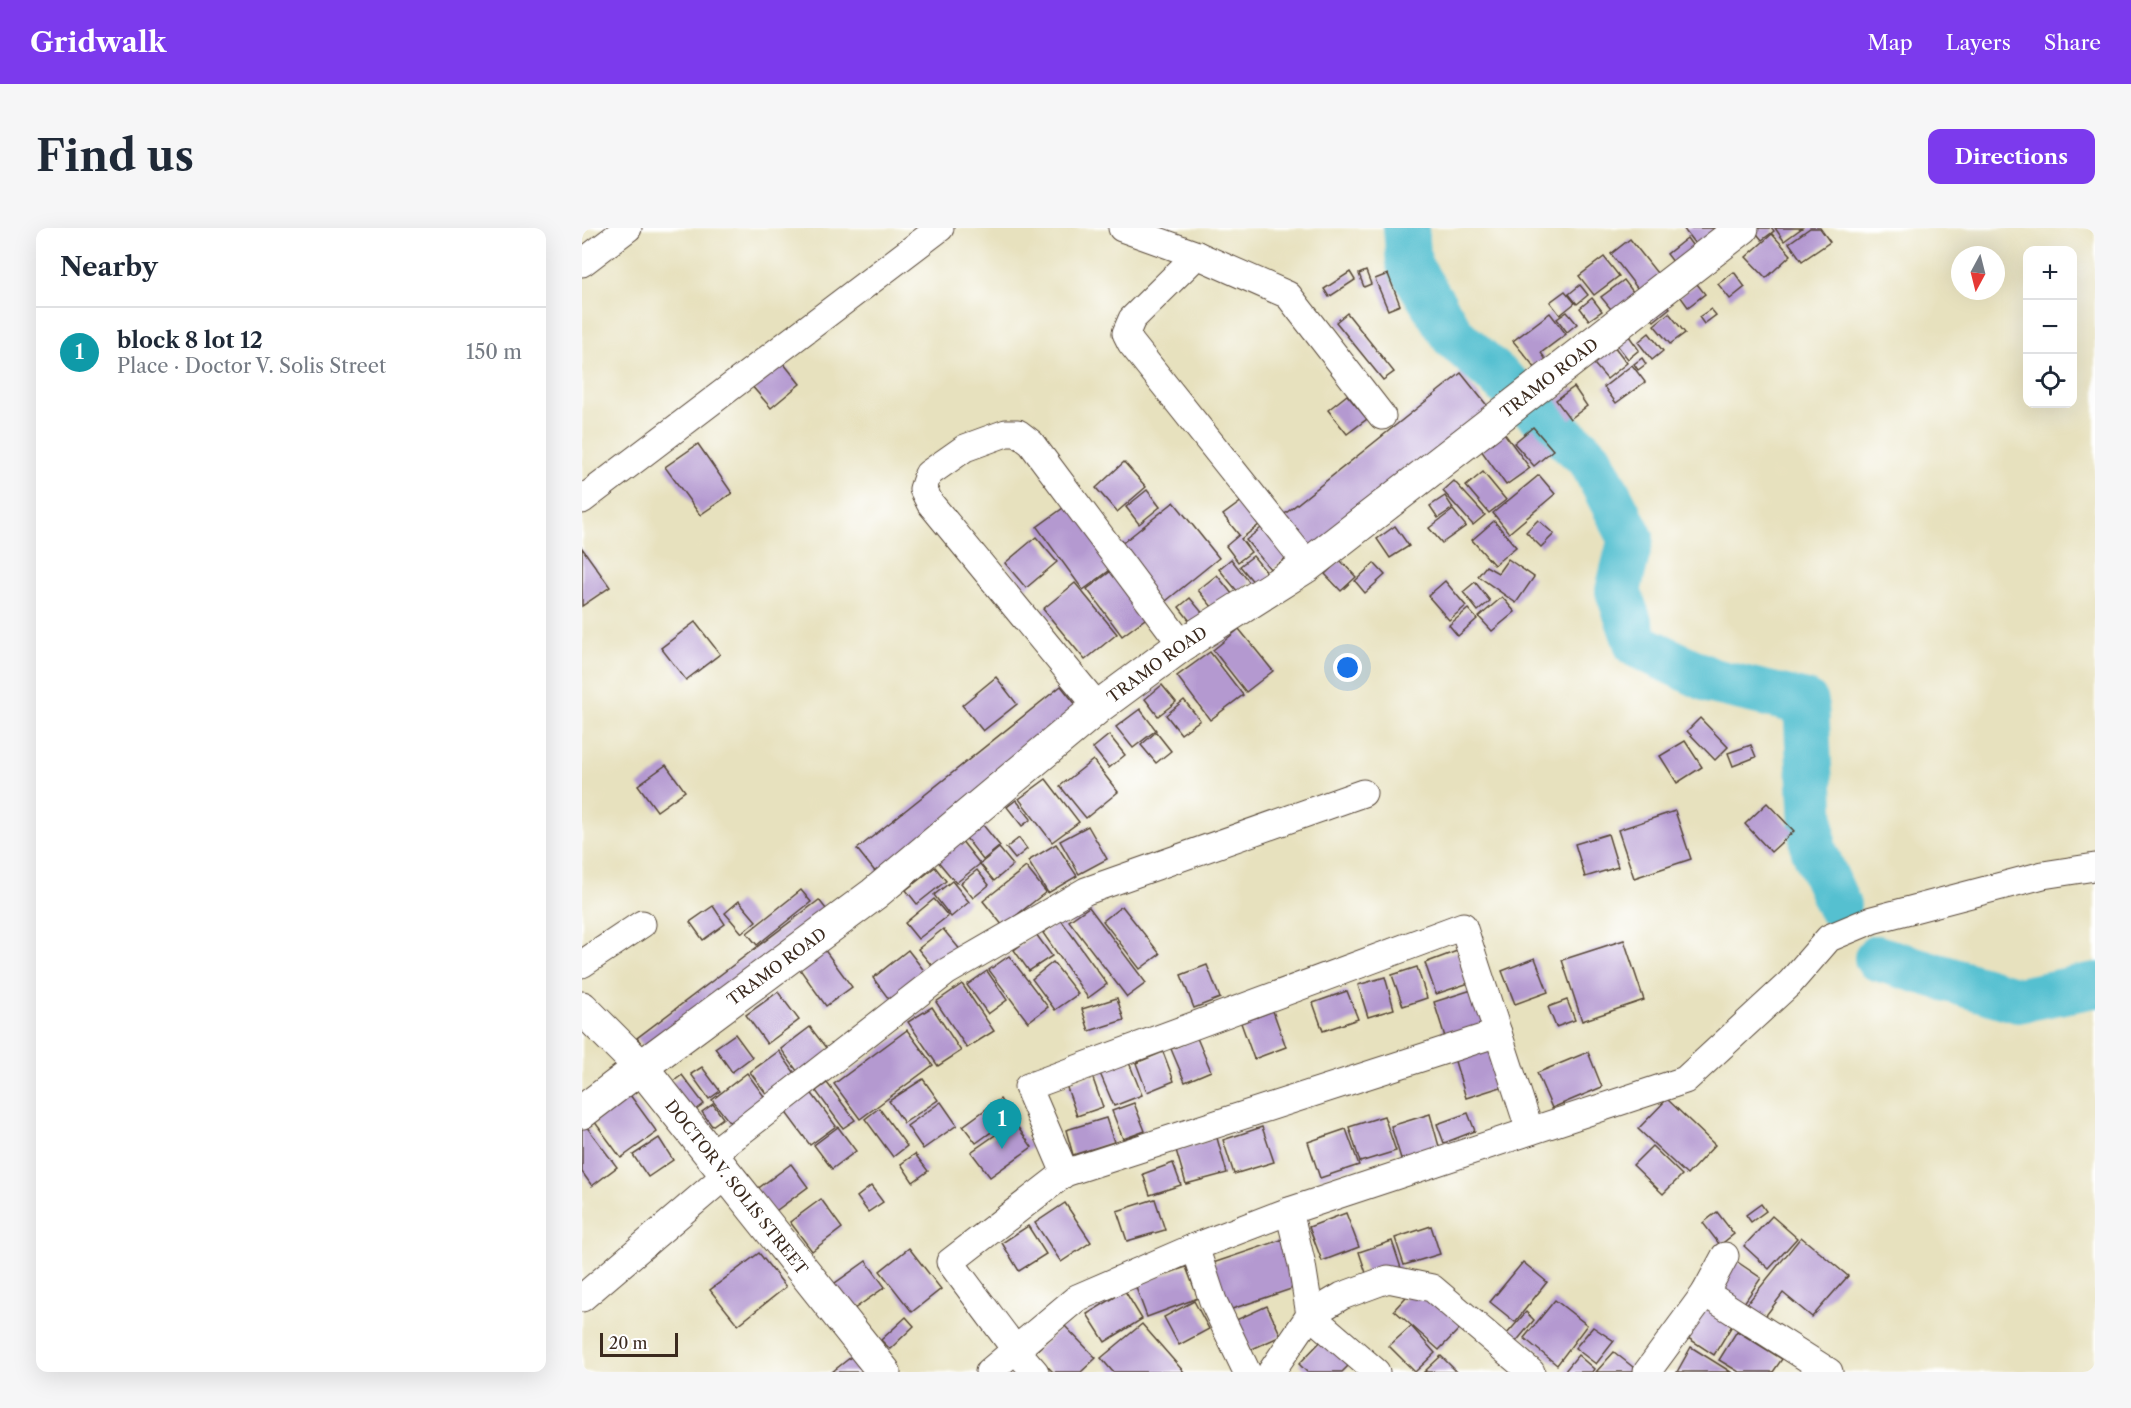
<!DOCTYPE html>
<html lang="en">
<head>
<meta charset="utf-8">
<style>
  :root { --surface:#fff; --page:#f6f6f7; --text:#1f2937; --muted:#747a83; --line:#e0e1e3; --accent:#7c3aed }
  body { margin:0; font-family:"Libre Caslon Text",serif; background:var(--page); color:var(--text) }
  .controls { position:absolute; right:18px; top:18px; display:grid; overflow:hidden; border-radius:12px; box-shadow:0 6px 24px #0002 }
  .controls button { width:54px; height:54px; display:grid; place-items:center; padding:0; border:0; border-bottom:2px solid var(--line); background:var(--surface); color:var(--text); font:30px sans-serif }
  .compass { position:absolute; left:1369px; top:18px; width:54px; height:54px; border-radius:50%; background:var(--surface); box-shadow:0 6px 24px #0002; rotate:187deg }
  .scale { position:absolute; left:18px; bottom:15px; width:78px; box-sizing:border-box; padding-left:6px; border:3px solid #3b2a1e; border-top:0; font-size:16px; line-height:21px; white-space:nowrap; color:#3b2a1e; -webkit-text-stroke:4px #fff; paint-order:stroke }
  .you { position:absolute; left:766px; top:440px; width:21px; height:21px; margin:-15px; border:4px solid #fff; border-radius:50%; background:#1a73e8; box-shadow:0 0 0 9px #1a73e833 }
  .badge { display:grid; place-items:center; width:39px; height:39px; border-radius:50%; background:var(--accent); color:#fff; font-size:20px; font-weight:700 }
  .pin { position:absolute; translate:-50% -50px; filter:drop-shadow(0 2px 3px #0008) }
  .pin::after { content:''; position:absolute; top:32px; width:21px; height:18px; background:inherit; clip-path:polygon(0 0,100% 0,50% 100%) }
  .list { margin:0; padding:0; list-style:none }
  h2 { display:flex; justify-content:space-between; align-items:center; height:78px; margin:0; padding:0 24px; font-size:26px }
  h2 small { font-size:20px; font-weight:400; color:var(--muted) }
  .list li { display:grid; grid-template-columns:39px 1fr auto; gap:18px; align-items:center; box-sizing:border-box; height:90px; padding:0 24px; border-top:2px solid var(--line) }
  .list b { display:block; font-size:22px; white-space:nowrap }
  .list p { margin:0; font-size:20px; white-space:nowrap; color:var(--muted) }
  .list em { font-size:20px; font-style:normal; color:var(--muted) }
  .icon { flex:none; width:33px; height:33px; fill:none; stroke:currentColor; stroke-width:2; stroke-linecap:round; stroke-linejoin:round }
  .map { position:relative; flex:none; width:1513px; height:1144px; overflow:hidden; border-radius:12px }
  header { display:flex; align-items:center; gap:36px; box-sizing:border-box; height:84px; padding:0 30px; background:var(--accent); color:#fff }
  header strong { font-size:28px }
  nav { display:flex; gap:33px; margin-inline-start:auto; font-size:21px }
  .intro { display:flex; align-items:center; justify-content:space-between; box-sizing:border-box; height:144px; padding:0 36px }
  h1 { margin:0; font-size:42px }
  .button { padding:15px 27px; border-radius:12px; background:var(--accent); color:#fff; font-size:21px; font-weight:700 }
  main { display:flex; gap:36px; padding:0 36px }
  aside { flex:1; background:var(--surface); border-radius:12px; box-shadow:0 6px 24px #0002 }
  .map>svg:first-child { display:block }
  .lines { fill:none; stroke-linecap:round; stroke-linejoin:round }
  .river { stroke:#55c0d0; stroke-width:46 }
  .building { fill:#b499d0 }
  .minor-casing { stroke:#554536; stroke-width:29 }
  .tertiary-casing { stroke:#554536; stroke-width:35 }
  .minor { stroke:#fff; stroke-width:27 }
  .tertiary { stroke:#fff; stroke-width:33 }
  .labels { text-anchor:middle; stroke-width:5; stroke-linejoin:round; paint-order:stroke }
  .street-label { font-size:16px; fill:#3b2a1e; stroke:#fff }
</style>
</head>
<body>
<header>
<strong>Gridwalk</strong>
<nav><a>Map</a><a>Layers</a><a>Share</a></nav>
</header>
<div class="intro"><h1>Find us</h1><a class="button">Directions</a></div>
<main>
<aside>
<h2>Nearby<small></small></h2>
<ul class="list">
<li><span class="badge" style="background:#0f9aa8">1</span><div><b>block 8 lot 12</b><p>Place · Doctor V. Solis Street</p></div><em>150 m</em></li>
</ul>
</aside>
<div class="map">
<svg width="1513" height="1144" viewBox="0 0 1513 1144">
  <rect width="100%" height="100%" fill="#fff"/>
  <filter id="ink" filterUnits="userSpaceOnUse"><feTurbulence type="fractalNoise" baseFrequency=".0167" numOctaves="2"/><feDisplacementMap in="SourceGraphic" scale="12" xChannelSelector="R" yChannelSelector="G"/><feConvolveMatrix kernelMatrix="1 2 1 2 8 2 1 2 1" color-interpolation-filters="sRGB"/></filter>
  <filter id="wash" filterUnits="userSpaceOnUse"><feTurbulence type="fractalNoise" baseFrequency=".008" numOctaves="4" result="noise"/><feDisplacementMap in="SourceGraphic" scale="24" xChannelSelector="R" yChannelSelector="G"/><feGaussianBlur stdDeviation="1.35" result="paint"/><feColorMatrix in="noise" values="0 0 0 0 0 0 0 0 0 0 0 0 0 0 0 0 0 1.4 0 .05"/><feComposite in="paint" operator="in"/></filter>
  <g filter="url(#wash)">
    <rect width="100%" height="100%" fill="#e7e1be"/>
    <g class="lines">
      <g class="river">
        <path d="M824,0L827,37L871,108L1008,231L1049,310L1036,363L1055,417L1130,453L1224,475L1231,620L1256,677"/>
        <path d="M1295,730L1436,772L1513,757"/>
      </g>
    </g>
    <g id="blocks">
      <g class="building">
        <path d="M1101,0H1134L1116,20Z"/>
        <path d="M1174,0H1190L1192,3L1180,12L1172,2Z"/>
        <path d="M1193,0H1220L1202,13Z"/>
        <path d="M1228,0H1238L1248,14L1220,33L1207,15Z"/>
        <path d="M1190,6L1209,27L1184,50L1164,29Z"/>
        <path d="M1105,10L1115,24L1095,39L1085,26Z"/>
        <path d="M1048,11L1079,50L1059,65L1029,26Z"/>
        <path d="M1022,29L1037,48L1012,67L997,48Z"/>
        <path d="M784,43L789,56L782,59L777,46Z"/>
        <path d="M768,44L773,52L747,69L742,61Z"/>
        <path d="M1152,44L1163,59L1148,71L1136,56Z"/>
        <path d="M806,46L818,77L806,82L793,51Z"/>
        <path d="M1042,52L1055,69L1033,86L1019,69Z"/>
        <path d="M1115,56L1123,66L1106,79L1098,68Z"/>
        <path d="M998,57L1006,67L995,76L987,66Z"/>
        <path d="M983,63L993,75L978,87L968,74Z"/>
        <path d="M1079,69L1088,80L1072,93L1063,82Z"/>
        <path d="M1010,70L1020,83L1007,92L998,80Z"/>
        <path d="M1129,81L1134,87L1122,96L1117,89Z"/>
        <path d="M985,84L995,96L985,104L975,91Z"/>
        <path d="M765,85L812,144L801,152L754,94Z"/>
        <path d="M968,85L984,106L959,125L966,134L955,142L931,113Z"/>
        <path d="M1087,85L1103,105L1088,116L1072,97Z"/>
        <path d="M1067,105L1081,123L1070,132L1056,114Z"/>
        <path d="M1047,108L1057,122L1046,131L1035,117Z"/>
        <path d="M1028,113L1045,135L1025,151L1007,130Z"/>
        <path d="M1060,130L1064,136L1056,142L1052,136Z"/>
        <path d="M198,131L218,156L189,180L168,156Z"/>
        <path d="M1050,137L1063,154L1034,175L1022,159Z"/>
        <path d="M879,145L911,185L726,333L694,293Z"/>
        <path d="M992,159L1005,178L988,191L974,172Z"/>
        <path d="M765,167L785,191L765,206L746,182Z"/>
        <path d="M951,199L971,222L952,238L932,215Z"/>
        <path d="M919,201L948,240L924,257L896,218Z"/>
        <path d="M116,216L150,265L118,287L83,239Z"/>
        <path d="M542,234L564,259L535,284L514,260Z"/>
        <path d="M901,244L924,272L907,285L884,258Z"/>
        <path d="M957,247L973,266L927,305L911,285Z"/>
        <path d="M872,253L903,287L891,297L861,263Z"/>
        <path d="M565,262L578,279L557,296L544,279Z"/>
        <path d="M863,268L871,280L856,290L848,278Z"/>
        <path d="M664,270L682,293L659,311L669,324L656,334L644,318L657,307L641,287Z"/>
        <path d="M592,274L637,330L579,377L533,321Z"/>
        <path d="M488,275L535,337L501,362L455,299Z"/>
        <path d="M871,282L884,298L860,315L847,300Z"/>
        <path d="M956,292L972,306L959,319L944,304Z"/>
        <path d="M688,293L712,323L689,342L664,312Z"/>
        <path d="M912,293L934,319L912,337L890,312Z"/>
        <path d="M813,298L827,318L808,330L795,311Z"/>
        <path d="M454,309L475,334L444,360L423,335Z"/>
        <path d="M0,320L28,359L0,378Z"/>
        <path d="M671,328L691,352L678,362L658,338Z"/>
        <path d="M649,331L668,355L656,364L637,341Z"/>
        <path d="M926,331L952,349L934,375L896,348L904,338L916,345Z"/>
        <path d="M758,332L774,349L759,363L743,346Z"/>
        <path d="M792,335L803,347L783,365L773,353Z"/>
        <path d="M536,338L571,385L540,408L505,361Z"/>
        <path d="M635,347L654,371L636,386L616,362Z"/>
        <path d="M863,353L884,378L867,392L846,368Z"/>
        <path d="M893,354L908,373L896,383L881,364Z"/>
        <path d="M493,355L535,406L503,432L461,381Z"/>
        <path d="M920,369L933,384L910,403L897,389Z"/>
        <path d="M608,370L623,388L611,397L597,379Z"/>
        <path d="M886,381L895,391L876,408L867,397Z"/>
        <path d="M113,394L138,426L104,452L79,420Z"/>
        <path d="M657,401L691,443L664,464L631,422Z"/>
        <path d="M628,424L661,467L628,492L595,448Z"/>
        <path d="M414,449L435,476L401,503L380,477Z"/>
        <path d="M580,457L594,474L576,488L563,471Z"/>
        <path d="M479,458L503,488L299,651L275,621Z"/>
        <path d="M602,472L618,492L599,506L584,487Z"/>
        <path d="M558,481L574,502L551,520L534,499Z"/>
        <path d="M1118,490L1146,519L1133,532L1105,503Z"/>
        <path d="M574,504L589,523L574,535L559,517Z"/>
        <path d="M527,507L543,527L527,540L511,520Z"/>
        <path d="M1103,513L1120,539L1095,555L1078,528Z"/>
        <path d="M1169,517L1174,529L1151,538L1146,525Z"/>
        <path d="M511,532L536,564L504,590L478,558Z"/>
        <path d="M84,537L103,563L75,583L56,557Z"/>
        <path d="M464,551L497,594L470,614L437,571Z"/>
        <path d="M434,572L449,591L440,598L425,579Z"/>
        <path d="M1185,575L1212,603L1189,624L1163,596Z"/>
        <path d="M1093,583L1109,631L1052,650L1036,602Z"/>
        <path d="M401,597L418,618L401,632L384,610Z"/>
        <path d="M506,598L525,631L497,646L478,613Z"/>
        <path d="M1026,606L1036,639L1003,649L993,616Z"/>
        <path d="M437,610L445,621L433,631L424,620Z"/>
        <path d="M379,612L398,636L374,655L354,631Z"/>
        <path d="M474,616L495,648L466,665L446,633Z"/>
        <path d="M417,620L431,637L412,653L398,636Z"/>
        <path d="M353,639L364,653L335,676L324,662Z"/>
        <path d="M444,639L464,664L421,698L401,673Z"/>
        <path d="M395,642L407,657L391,670L379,655Z"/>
        <path d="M370,653L387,674L369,689L352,667Z"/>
        <path d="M219,662L229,674L175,717L165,705Z"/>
        <path d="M352,671L366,688L336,711L323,695Z"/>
        <path d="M237,672L248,686L66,824L55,810Z"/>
        <path d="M157,673L174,693L160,705L143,685Z"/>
        <path d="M131,678L143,696L121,712L108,694Z"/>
        <path d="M540,678L578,726L558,741L521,693Z"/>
        <path d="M507,679L564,755L545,769L487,693Z"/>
        <path d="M479,692L525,756L506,770L461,705Z"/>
        <path d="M361,701L380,724L355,744L336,721Z"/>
        <path d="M454,706L470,728L447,743L432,722Z"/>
        <path d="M1042,712L1062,772L1000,793L980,732Z"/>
        <path d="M242,721L270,759L244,778L217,740Z"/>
        <path d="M326,722L350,753L315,782L291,750Z"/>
        <path d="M875,723L887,755L854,766L843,735Z"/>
        <path d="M427,728L466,779L446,794L407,742Z"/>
        <path d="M953,730L966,764L933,776L920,743Z"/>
        <path d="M471,734L496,766L473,782L450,751Z"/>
        <path d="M625,737L638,770L612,780L599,747Z"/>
        <path d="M835,739L845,770L821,778L810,747Z"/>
        <path d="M405,743L425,772L406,786L385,757Z"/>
        <path d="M803,749L812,781L786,789L776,757Z"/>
        <path d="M380,756L412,803L385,820L354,774Z"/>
        <path d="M896,760L906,795L863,809L852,774Z"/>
        <path d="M765,763L776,791L741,803L731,775Z"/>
        <path d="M196,764L217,792L185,816L164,787Z"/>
        <path d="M535,770L542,792L507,803L500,781Z"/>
        <path d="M985,772L993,792L974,799L966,779Z"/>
        <path d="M350,779L379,823L356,838L326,794Z"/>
        <path d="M691,783L704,819L672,831L659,795Z"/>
        <path d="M228,799L248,825L218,847L199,821Z"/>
        <path d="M325,802L351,837L278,891L252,856Z"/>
        <path d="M153,806L170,829L150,844L133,820Z"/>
        <path d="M615,810L629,843L603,854L589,821Z"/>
        <path d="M909,818L922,858L884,870L872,830Z"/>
        <path d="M197,823L217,851L189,872L168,844Z"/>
        <path d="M581,824L592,853L565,864L554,835Z"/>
        <path d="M1006,824L1020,859L970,880L955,845Z"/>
        <path d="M546,832L560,867L532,878L517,843Z"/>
        <path d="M120,839L138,863L127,871L109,846Z"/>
        <path d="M165,845L187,875L153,901L130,872Z"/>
        <path d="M100,847L122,876L110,885L88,856Z"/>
        <path d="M510,848L521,879L495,888L484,857Z"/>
        <path d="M341,851L356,872L322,895L307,873Z"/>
        <path d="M245,855L273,892L261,900L234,863Z"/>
        <path d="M228,863L254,898L228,917L202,882Z"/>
        <path d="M48,867L75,904L39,930L12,893Z"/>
        <path d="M418,871L430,889L394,915L381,898Z"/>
        <path d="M1085,871L1133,917L1105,947L1056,901Z"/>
        <path d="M359,874L375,897L341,921L325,898Z"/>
        <path d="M552,875L563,903L541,911L530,883Z"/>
        <path d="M131,876L141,890L130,898L120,884Z"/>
        <path d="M297,880L325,918L311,929L283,891Z"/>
        <path d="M886,885L893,903L862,915L855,896Z"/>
        <path d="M848,886L858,922L820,934L809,898Z"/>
        <path d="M802,888L814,923L778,934L767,899Z"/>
        <path d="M524,890L532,914L491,927L484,902Z"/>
        <path d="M432,894L450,919L408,949L389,924Z"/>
        <path d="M4,898L35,939L10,958L0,944V901Z"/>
        <path d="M256,899L274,923L250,941L232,917Z"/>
        <path d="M680,899L692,934L652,946L641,912Z"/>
        <path d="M764,901L777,937L738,950L726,914Z"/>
        <path d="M77,910L91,932L66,949L51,927Z"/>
        <path d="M635,910L645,945L604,956L594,922Z"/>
        <path d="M1070,918L1100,947L1081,966L1051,937Z"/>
        <path d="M333,926L346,943L331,954L319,936Z"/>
        <path d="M591,935L599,957L568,967L561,946Z"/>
        <path d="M209,936L226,959L191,985L174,962Z"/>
        <path d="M289,958L301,974L286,984L275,969Z"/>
        <path d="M239,971L260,1000L230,1023L208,994Z"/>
        <path d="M573,971L583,1002L545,1013L535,983Z"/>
        <path d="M483,975L509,1014L479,1034L453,995Z"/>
        <path d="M1179,976L1184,983L1169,994L1164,987Z"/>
        <path d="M1135,984L1152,1006L1138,1017L1121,995Z"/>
        <path d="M764,985L777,1019L740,1033L727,999Z"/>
        <path d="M1190,988L1215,1010L1187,1041L1162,1018Z"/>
        <path d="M446,998L464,1026L437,1043L420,1015Z"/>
        <path d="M849,998L858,1026L822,1037L813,1010Z"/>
        <path d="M1219,1009L1266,1048L1230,1089L1201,1065L1182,1090L1164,1077Z"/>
        <path d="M702,1011L718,1058L644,1083L628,1036Z"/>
        <path d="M810,1013L820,1043L787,1054L777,1024Z"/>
        <path d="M327,1020L359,1061L330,1084L298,1043Z"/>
        <path d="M177,1025L204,1059L156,1097L128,1062Z"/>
        <path d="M284,1033L303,1059L265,1086L246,1060Z"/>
        <path d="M1154,1033L1179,1050L1160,1078L1135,1062Z"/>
        <path d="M941,1034L965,1054L933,1094L908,1074Z"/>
        <path d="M604,1039L616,1070L565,1089L553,1057Z"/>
        <path d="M835,1057L880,1098L857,1122L812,1082Z"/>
        <path d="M543,1063L560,1091L523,1114L505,1086Z"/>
        <path d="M973,1072L1005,1097L975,1137L942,1110Z"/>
        <path d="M612,1073L627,1101L597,1117L582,1089Z"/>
        <path d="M685,1078L699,1108L668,1122L654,1092Z"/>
        <path d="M1122,1078L1151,1096L1132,1127L1103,1108Z"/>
        <path d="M944,1084L952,1092L933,1115L924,1107Z"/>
        <path d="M324,1089L332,1098L308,1121L299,1112Z"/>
        <path d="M560,1096L602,1144H531L519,1130Z"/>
        <path d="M482,1097L514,1130L499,1144H471L452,1125Z"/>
        <path d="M829,1098L853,1125L833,1144L807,1118Z"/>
        <path d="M1011,1099L1032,1113L1014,1136L993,1120Z"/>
        <path d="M1155,1103L1200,1131L1191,1144H1157L1137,1132Z"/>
        <path d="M741,1111L768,1136L760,1144H725L717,1136Z"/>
        <path d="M1109,1119L1149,1144H1095Z"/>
        <path d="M1032,1124L1056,1143L1055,1144H1014Z"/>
        <path d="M996,1127L1012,1141L1010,1144H982Z"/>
        <path d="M859,1128L875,1144H842Z"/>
        <path d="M269,1129L281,1144H250Z"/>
      </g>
    </g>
  </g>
  <g filter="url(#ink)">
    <use href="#blocks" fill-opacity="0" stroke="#554536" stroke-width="1.5"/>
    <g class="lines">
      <g class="minor-casing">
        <g id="minor">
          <path d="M540,0L615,27L706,67L800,188"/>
          <path d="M615,27L550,91L544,105L549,115L726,337"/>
          <path d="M0,35L46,0"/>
          <path d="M0,272L358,0"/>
          <path d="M516,479L348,275L341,261L346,246L383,220L424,205H436L449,215L600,417"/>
          <path d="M0,736L60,696"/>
          <path d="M130,926L364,744L504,663L781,565"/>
          <path d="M483,945L446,859L881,698L948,903"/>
          <path d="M707,983L720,1037L728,1087L794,1144"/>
          <path d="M613,1019L631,1073L665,1144"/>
          <path d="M1123,1065L1247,1144"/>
          <path d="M0,1070L145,946"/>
          <path d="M407,1144L495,1070L613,1019L707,983L1103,852L1208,755L1247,710L1290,692L1461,647L1513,639"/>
          <path d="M453,1144L433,1121L368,1034L483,945L916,805"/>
          <path d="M689,1144L728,1087L760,1068L806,1051L850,1060L949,1144"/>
          <path d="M1065,1144L1123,1065L1143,1028"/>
        </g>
      </g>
      <g class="tertiary-casing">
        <g id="tertiary">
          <path id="s1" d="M0,780L59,839L302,1144"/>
          <path id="s2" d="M0,884L59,839L292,666L516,479L600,417L726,337L1160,0"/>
        </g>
      </g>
      <use href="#minor" class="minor"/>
      <use href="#tertiary" class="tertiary"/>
    </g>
  </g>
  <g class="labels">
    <g class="street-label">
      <text dy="6" stroke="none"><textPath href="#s2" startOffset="1215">TRAMO ROAD</textPath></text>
      <text dy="6" stroke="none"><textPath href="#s2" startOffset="729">TRAMO ROAD</textPath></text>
      <text dy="6" stroke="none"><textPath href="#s2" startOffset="243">TRAMO ROAD</textPath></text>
      <text dy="6" stroke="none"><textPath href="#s1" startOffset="237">DOCTOR V. SOLIS STREET</textPath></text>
    </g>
  </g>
</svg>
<div class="controls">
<button>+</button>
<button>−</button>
<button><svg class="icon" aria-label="locate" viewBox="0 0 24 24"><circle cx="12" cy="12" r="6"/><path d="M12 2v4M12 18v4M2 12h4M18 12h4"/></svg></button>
</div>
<svg class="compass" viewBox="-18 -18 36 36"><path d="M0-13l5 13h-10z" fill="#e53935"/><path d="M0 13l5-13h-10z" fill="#747a83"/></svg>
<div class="scale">20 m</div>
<div class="you"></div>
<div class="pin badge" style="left:420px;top:921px;background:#0f9aa8">1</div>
</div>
</main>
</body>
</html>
